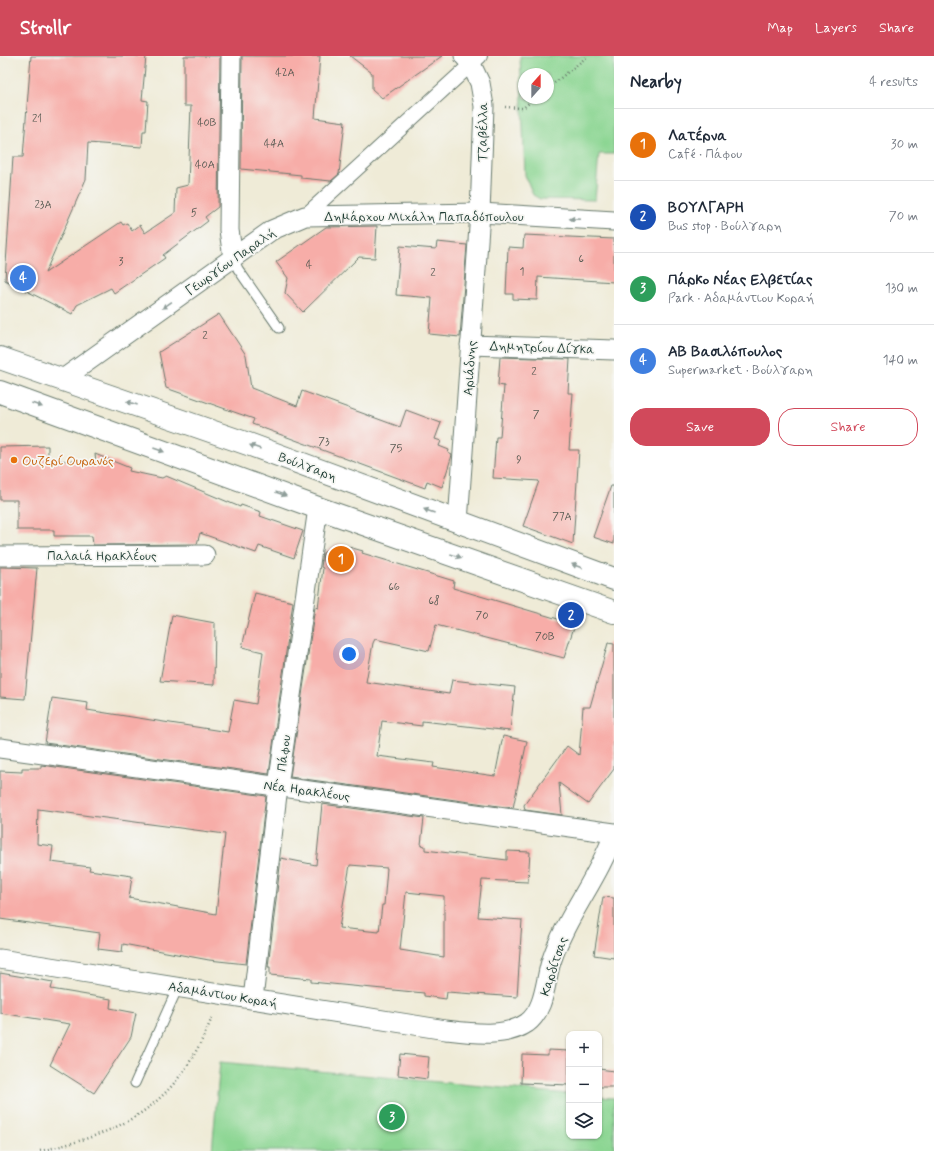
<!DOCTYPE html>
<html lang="en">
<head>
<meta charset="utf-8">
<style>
  :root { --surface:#fff; --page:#f6f6f7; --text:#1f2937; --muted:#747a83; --line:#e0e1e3; --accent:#d1495b }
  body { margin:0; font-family:Mynerve,sans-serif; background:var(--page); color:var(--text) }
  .controls { position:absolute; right:12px; bottom:12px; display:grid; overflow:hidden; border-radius:8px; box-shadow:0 1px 3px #0004 }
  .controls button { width:36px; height:36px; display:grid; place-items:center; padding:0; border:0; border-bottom:1px solid var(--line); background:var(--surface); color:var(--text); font:20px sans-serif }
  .compass { position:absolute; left:518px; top:12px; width:36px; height:36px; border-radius:50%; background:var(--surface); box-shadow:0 1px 3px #0004; rotate:21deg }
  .you { position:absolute; left:349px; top:598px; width:14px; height:14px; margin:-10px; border:3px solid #fff; border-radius:50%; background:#1a73e8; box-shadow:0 0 0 6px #1a73e833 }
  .badge { display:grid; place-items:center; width:26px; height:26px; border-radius:50%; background:var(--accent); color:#fff; font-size:13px; font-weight:700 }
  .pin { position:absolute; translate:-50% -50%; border:2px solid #fff; box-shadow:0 1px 4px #0006 }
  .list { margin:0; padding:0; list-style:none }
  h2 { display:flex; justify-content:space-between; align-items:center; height:52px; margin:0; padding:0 16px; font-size:17px }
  h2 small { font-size:13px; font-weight:400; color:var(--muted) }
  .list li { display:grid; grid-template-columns:26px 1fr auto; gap:12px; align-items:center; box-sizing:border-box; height:72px; padding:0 16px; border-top:1px solid var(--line) }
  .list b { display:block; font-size:15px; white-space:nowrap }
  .list p { margin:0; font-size:13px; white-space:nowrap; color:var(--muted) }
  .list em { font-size:13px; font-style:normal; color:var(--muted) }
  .actions { display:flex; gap:8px; padding:12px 16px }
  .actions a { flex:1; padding:9px 0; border:1px solid var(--accent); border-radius:16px; text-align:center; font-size:14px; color:var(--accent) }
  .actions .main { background:var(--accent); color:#fff }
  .icon { flex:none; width:22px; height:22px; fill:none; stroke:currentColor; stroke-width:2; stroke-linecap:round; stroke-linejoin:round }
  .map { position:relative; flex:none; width:614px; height:1095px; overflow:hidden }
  header { display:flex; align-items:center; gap:24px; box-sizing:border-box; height:56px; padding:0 20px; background:var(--accent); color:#fff }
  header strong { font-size:19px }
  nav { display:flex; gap:22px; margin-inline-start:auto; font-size:14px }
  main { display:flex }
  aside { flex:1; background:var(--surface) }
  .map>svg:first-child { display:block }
  .green { fill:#8cd693; stroke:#568a64; fill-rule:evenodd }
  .building { fill:#f7ada8; fill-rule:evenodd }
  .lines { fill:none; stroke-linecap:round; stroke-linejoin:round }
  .service-casing { stroke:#687a6d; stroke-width:11 }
  .pedestrian-casing { stroke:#687a6d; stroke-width:16 }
  .minor-casing { stroke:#687a6d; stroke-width:21 }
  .secondary-casing { stroke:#687a6d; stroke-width:24 }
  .path { stroke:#687a6d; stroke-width:2.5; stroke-dasharray:1 3; stroke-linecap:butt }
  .service { stroke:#fff; stroke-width:9 }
  .pedestrian { stroke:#fff; stroke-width:14 }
  .minor { stroke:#fff; stroke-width:19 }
  .secondary { stroke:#fff; stroke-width:22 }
  .oneway { fill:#8f9e9a }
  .food-dot { fill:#e8710a; stroke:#f6f6f2; stroke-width:1.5 }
  .labels { text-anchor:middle; stroke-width:3.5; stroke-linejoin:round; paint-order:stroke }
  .number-label { font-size:11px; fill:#555951 }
  .street-label { font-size:13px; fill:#1f3d34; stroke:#f6f6f2 }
  .food-label { font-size:13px; fill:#c56008; stroke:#f6f6f2; text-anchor:start }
</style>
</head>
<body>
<header>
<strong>Strollr</strong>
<nav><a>Map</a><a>Layers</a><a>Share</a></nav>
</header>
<main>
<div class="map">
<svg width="614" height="1095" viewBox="0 0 614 1095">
  <rect width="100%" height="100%" fill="#f6f6f2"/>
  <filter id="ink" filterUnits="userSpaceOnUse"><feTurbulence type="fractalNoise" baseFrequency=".025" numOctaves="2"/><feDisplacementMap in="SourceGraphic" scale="8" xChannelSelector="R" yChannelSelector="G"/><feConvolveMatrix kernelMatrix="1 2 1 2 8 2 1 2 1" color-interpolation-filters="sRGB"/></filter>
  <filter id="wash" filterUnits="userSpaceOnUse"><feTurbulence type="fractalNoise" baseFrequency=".012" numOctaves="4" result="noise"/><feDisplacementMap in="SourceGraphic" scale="16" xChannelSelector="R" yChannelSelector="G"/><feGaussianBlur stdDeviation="0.9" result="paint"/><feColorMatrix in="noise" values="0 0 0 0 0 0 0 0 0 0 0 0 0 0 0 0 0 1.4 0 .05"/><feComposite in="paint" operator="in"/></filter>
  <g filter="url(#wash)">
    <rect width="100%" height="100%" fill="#efebd7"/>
    <g class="green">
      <path d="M520,0H614V98H599L595,144L540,143L533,139L525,119ZM524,18H548V42H524Z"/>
      <path d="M220,1006L569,1038V1080H599V1041L614,1042V1095H212Z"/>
    </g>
    <g id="blocks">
      <g class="building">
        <path d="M31,0H146L142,44L148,45L146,75H143L142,91L88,87L86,123L45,217L121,166L123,169L127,167L132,175L140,169L145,177L175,157L176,132L188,129L191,50H184V0H220L218,151L205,161L208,165L163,199L165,202L114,237L111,232L77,249L72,258L5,224L13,101H23Z"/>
        <path d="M242,0H320L315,62L345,66L339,118L331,125L301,122V119L241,113Z"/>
        <path d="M350,0H442L382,42L372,33V17Z"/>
        <path d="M377,170L375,202L359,201L303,256L285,237L288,222L276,206L326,171Z"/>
        <path d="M524,179L614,183V226L538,221L537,244L513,243V238H506L508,191L523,192Z"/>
        <path d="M437,186L467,189L460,281L429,278L432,242L396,239L400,190L436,193Z"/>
        <path d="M219,258L246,299L251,332L297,350L302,335L400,371L406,354L441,367L435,383L441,385L439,390L449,394L448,397L452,399L442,431L427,425L425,432L252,368L254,363L166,332L159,296Z"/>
        <path d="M500,301L570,303L568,337H573L569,394H579L573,488L523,470L539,425L493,422L496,381H500L504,330L498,329Z"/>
        <path d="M48,390V404L96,406L95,398L130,412L129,415L162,422L166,420L240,451L241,449L261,456L260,460L303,475L294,502L259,490L256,497L200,477L197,488L93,489L92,480H54V474H17V444H0V391Z"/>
        <path d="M611,430H614V488L593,481Z"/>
        <path d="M338,488L363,495L362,497L454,525L453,532L575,568L564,602L436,569L429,595L375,583L373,587L366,626L449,638L452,624L515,631L510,675L422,665V670L382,665L377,700L434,707L433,711L495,720L503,680L527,685L513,752L290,721L315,551L318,552L323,512L321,511L323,497Z"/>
        <path d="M0,511L37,512L25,643L0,641Z"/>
        <path d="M255,537L293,546L269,718L45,687L52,642L88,647L87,654L228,676L234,644L256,648L263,596L242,591Z"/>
        <path d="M172,559L215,567L214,629L160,625Z"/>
        <path d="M608,587L614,588V713L588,748L559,727L562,759L525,754L524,749L567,690L579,699L583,651H590Z"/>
        <path d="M41,709L266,740L246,908L209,904L123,888L122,896L98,893L100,877L0,863V715L22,716V712H41ZM38,753L225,778L216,858L129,842L132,820L89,814L90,811L51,806L53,790L37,788Z"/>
        <path d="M322,748L424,762L421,789L425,790V794L507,804V795L530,796L528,826L482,824L478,861L522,864L517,941L447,936L446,943L424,940V937L311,926V923L270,919V911H268L281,802L316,809ZM350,809L387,812L384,849H382L379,876L339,872ZM406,836L444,840V901L400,894Z"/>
        <path d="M603,841L614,842V902L594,899Z"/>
        <path d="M0,917L53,926L51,933L111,943L110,952L136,957L131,981L94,1037L50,1009L70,968L0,957Z"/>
        <path d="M548,994L569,995V1029L521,1027L522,998L548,999Z"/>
        <path d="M400,998L429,1001L427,1023L398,1019Z"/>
        <path d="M599,1013L614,1015V1031H599Z"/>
      </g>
    </g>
  </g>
  <g filter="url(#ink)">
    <use href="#blocks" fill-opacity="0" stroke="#687a6d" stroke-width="1"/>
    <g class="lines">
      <g class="service-casing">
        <g id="service">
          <path d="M233,202L238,213L279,272"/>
          <path d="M135,1027L178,931"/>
        </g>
      </g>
      <g class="pedestrian-casing">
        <path id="pedestrian" d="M305,160L480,0"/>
      </g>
      <g class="minor-casing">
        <g id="minor">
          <path d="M231,0L229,174L233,202"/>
          <path d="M470,289L614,294"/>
          <path d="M63,323L272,174L305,160L480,157L614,165"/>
          <path d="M458,466L480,157L484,50L480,27L471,8L464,0"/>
          <path d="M0,500L205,499"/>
          <path d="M0,692L614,777"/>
          <path d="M0,903L446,974C471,977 505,982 527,967C545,954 545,925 551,906C566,860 598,823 614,778"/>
          <path d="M253,943L278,730L318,452"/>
        </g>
      </g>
      <g class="secondary-casing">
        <g id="secondary">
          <path d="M0,302L251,389L614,523"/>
          <path d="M0,336L318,452L614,556"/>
        </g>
      </g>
      <g class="path">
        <path d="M548,32L588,0"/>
        <path d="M505,51L523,52L535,42"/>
        <path d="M40,1095C130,1075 178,1047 213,959"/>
      </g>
      <use href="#service" class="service"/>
      <use href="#pedestrian" class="pedestrian"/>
      <use href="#minor" class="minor"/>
      <use href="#secondary" class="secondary"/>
    </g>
    <defs><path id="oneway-solid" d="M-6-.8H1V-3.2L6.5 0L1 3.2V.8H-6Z"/></defs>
    <g class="oneway">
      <use href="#oneway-solid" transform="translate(575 163) rotate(-177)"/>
      <use href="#oneway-solid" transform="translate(167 249) rotate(145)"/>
      <use href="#oneway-solid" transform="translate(132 347) rotate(-161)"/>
      <use href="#oneway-solid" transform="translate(37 349) rotate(20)"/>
      <use href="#oneway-solid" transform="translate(255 391) rotate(-160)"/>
      <use href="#oneway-solid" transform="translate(159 394) rotate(20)"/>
      <use href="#oneway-solid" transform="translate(281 438) rotate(20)"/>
      <use href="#oneway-solid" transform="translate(429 455) rotate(-160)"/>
      <use href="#oneway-solid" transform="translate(456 500) rotate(19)"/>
      <use href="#oneway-solid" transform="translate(577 510) rotate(-160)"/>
    </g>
  </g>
  <circle class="food-dot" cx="14" cy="404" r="4"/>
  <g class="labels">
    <g class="number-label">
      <text x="285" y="20">42Α</text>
      <text x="37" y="66">21</text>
      <text x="207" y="70">40Β</text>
      <text x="274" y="91">44Α</text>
      <text x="205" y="112">40Α</text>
      <text x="43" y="152">23Α</text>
      <text x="194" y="160">5</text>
      <text x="581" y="206">6</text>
      <text x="121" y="209">3</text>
      <text x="309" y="212">4</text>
      <text x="522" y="219">1</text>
      <text x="433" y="220">2</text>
      <text x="205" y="283">2</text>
      <text x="534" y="319">2</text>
      <text x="536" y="362">7</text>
      <text x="324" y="389">73</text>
      <text x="396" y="396">75</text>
      <text x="519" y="407">9</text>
      <text x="562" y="464">77Α</text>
      <text x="394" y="534">66</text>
      <text x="434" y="548">68</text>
      <text x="482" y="563">70</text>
      <text x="545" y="584">70Β</text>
    </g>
    <g class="street-label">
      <text transform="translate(482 76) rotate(-89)" y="5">Τζαβέλλα</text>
      <text x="424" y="165">Δημάρχου Μιχάλη Παπαδόπουλου</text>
      <text transform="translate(230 205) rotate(-35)" y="5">Γεωργίου Παραλή</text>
      <text transform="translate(542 291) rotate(2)" y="5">Δημητρίου Δίγκα</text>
      <text transform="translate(469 312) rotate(-86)" y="5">Αριάδνης</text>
      <text transform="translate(308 410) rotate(20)" y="5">Βούλγαρη</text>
      <text x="102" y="504">Παλαιά Ηρακλέους</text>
      <text transform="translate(283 697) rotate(-82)" y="5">Πάφου</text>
      <text transform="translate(307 734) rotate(8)" y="5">Νέα Ηρακλέους</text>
      <text transform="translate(553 910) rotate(-72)" y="5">Καρδίτσας</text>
      <text transform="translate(223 938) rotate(9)" y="5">Αδαμάντιου Κοραή</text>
    </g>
    <g class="food-label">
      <text x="22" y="409">Ουζερί Ουρανός</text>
    </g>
  </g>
</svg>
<div class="controls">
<button>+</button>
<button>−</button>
<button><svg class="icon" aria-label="layers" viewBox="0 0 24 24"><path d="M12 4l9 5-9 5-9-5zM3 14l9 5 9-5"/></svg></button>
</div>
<svg class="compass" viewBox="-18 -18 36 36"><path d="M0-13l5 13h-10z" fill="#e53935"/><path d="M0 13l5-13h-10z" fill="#747a83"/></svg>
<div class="you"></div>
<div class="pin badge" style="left:341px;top:503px;background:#e8710a">1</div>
<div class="pin badge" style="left:571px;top:559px;background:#1a4fb4">2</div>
<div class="pin badge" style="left:392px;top:1061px;background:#2e9e5b">3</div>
<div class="pin badge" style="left:23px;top:222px;background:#3f7fe0">4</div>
</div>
<aside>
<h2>Nearby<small>4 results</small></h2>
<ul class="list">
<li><span class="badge" style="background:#e8710a">1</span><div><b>Λατέρνα</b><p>Café · Πάφου</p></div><em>30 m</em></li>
<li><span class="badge" style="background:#1a4fb4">2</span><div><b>ΒΟΥΛΓΑΡΗ</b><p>Bus stop · Βούλγαρη</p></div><em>70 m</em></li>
<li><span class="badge" style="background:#2e9e5b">3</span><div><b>Πάρκο Νέας Ελβετίας</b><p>Park · Αδαμάντιου Κοραή</p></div><em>130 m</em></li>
<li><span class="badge" style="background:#3f7fe0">4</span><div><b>ΑΒ Βασιλόπουλος</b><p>Supermarket · Βούλγαρη</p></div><em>140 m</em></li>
</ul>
<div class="actions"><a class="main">Save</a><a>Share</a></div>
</aside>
</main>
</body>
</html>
